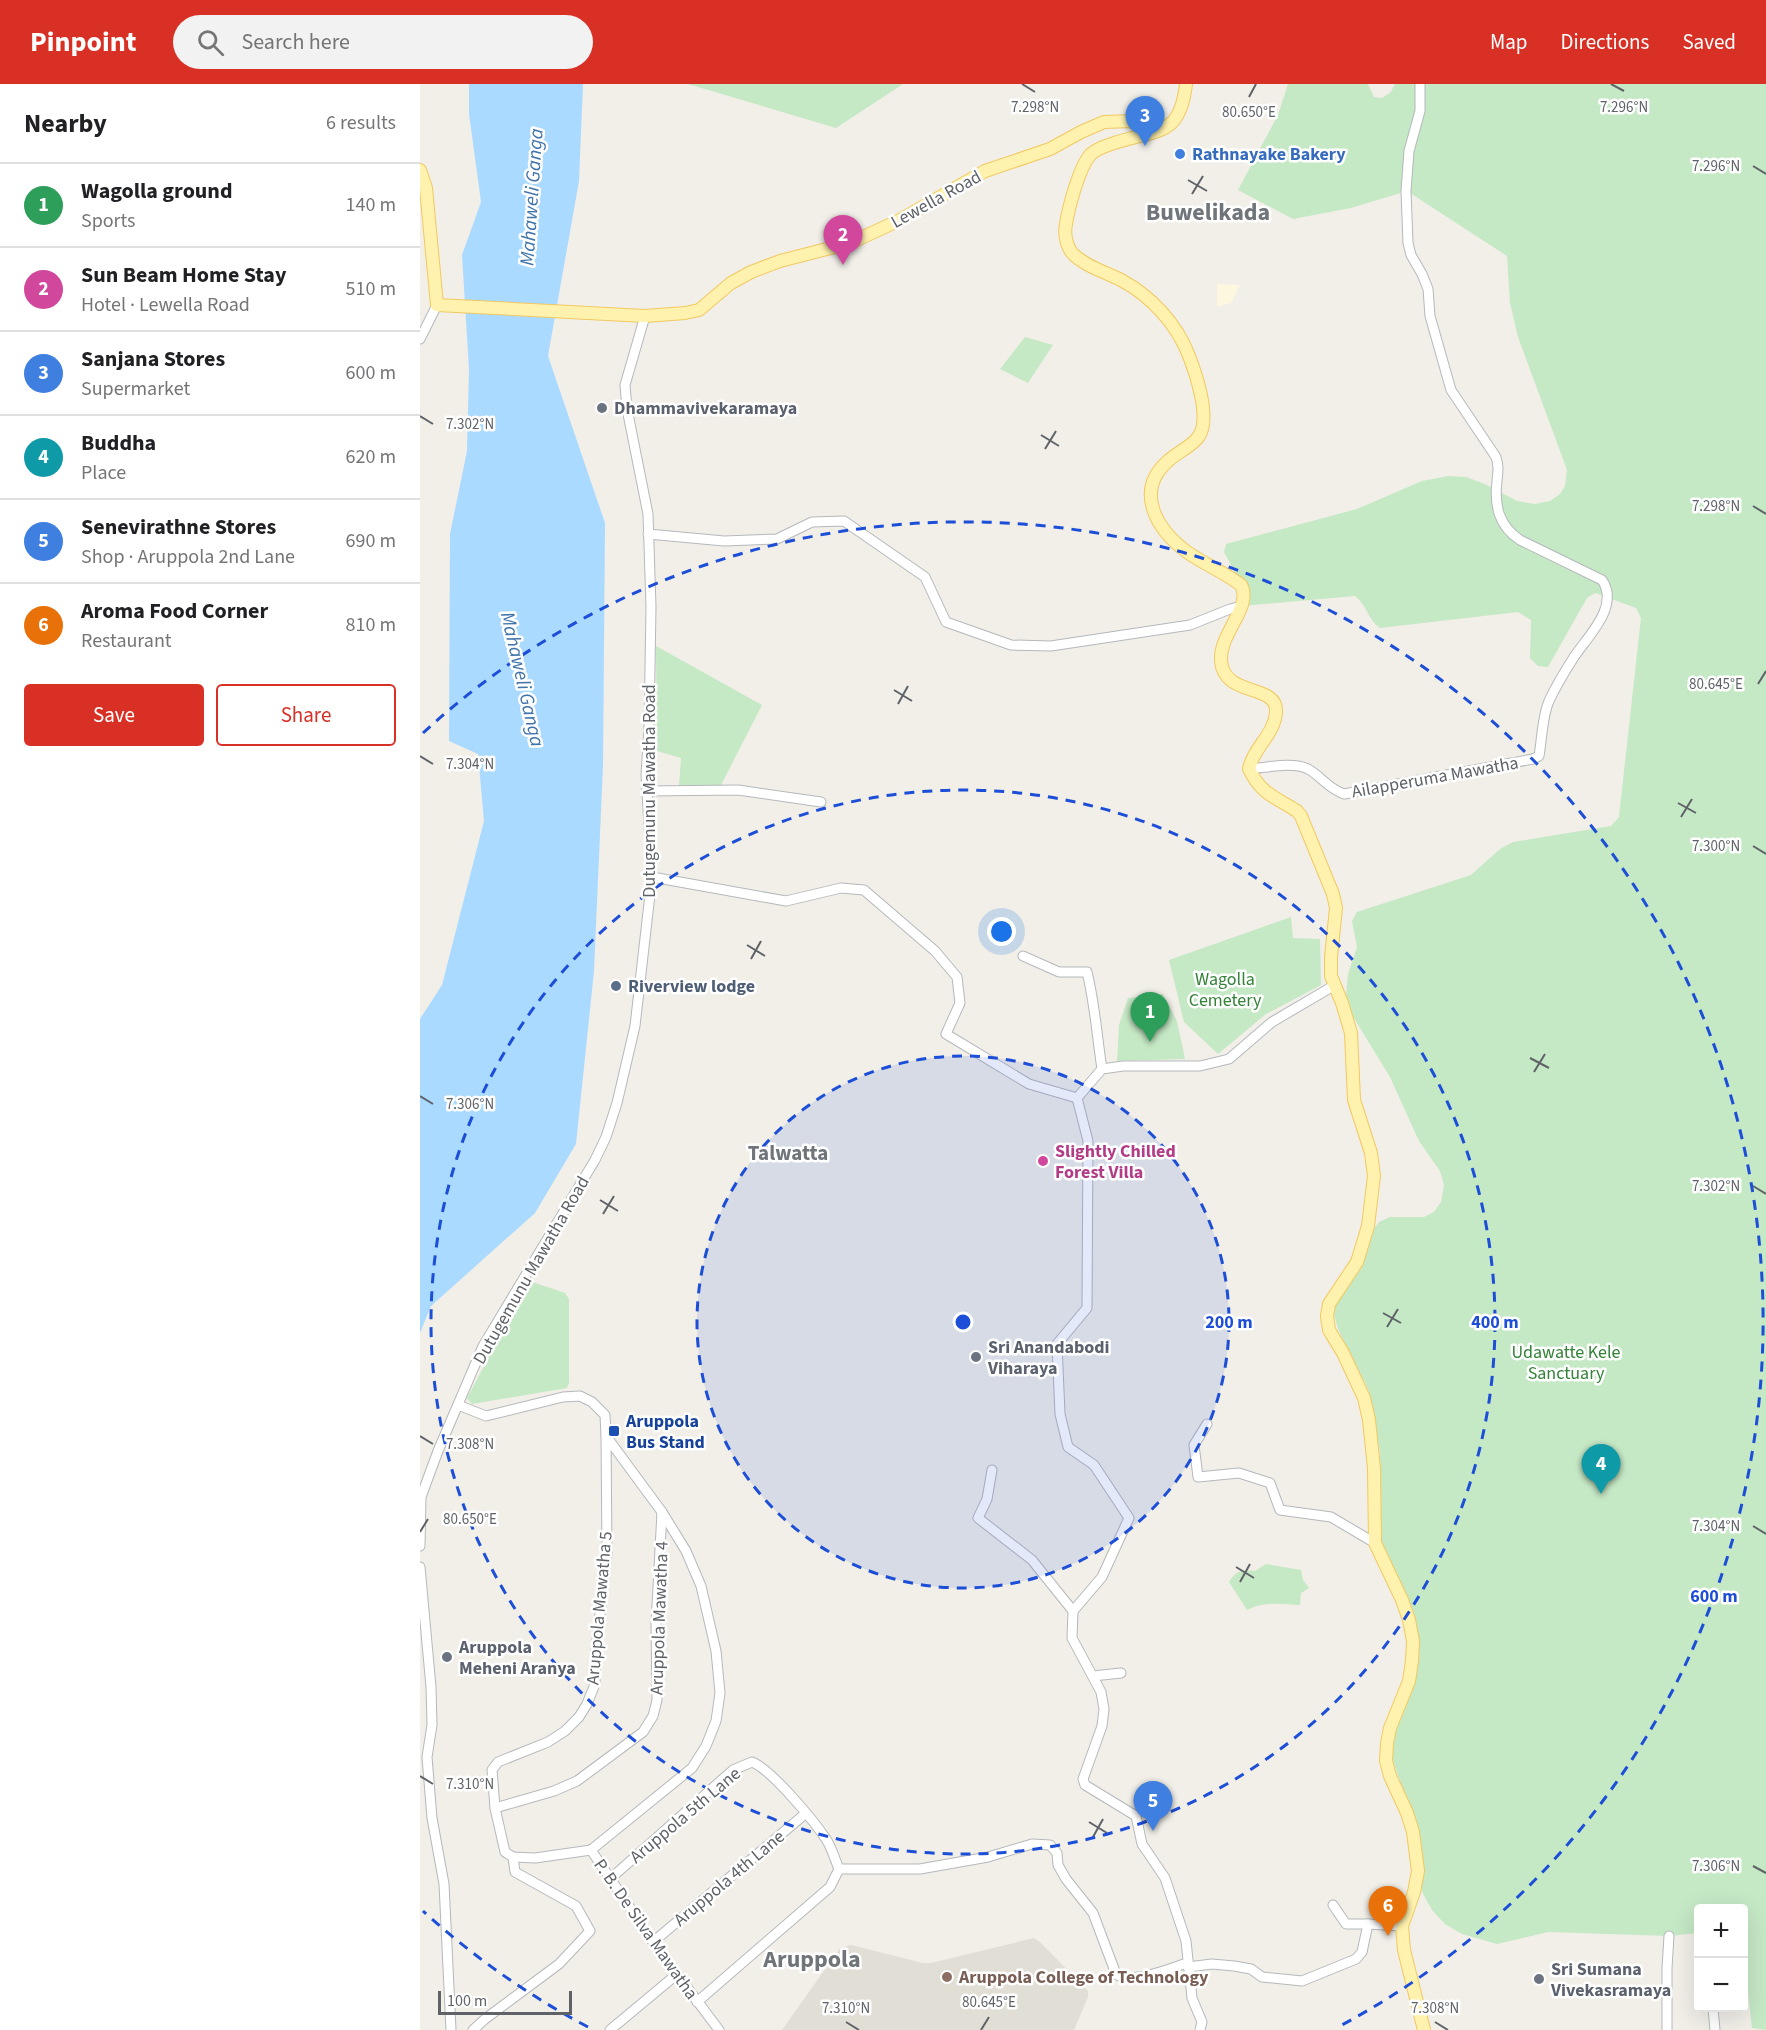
<!DOCTYPE html>
<html lang="en">
<head>
<meta charset="utf-8">
<style>
  :root { --surface:#fff; --page:#f2f2f2; --text:#202124; --muted:#757577; --line:#e0e0e0; --accent:#d93025 }
  body { margin:0; font-family:"Source Sans 3",sans-serif; background:var(--page); color:var(--text) }
  .controls { position:absolute; right:18px; bottom:18px; display:grid; overflow:hidden; border-radius:6px; box-shadow:0 6px 24px #0002 }
  .controls button { width:54px; height:54px; display:grid; place-items:center; padding:0; border:0; border-bottom:2px solid var(--line); background:var(--surface); color:var(--text); font:30px sans-serif }
  .scale { position:absolute; left:18px; bottom:15px; width:134px; box-sizing:border-box; padding-left:6px; border:3px solid #5f6368; border-top:0; font-size:16px; line-height:21px; white-space:nowrap; color:#5f6368; -webkit-text-stroke:4px #fff; paint-order:stroke }
  .you { position:absolute; left:582px; top:848px; width:21px; height:21px; margin:-15px; border:4px solid #fff; border-radius:50%; background:#1a73e8; box-shadow:0 0 0 9px #1a73e833 }
  .badge { display:grid; place-items:center; width:39px; height:39px; border-radius:50%; background:var(--accent); color:#fff; font-size:20px; font-weight:700 }
  .pin { position:absolute; translate:-50% -50px; filter:drop-shadow(0 2px 3px #0008) }
  .pin::after { content:''; position:absolute; top:32px; width:21px; height:18px; background:inherit; clip-path:polygon(0 0,100% 0,50% 100%) }
  .list { margin:0; padding:0; list-style:none }
  h2 { display:flex; justify-content:space-between; align-items:center; height:78px; margin:0; padding:0 24px; font-size:26px }
  h2 small { font-size:20px; font-weight:400; color:var(--muted) }
  .list li { display:grid; grid-template-columns:39px 1fr auto; gap:18px; align-items:center; box-sizing:border-box; height:84px; padding:0 24px; border-top:2px solid var(--line) }
  .list b { display:block; font-size:22px; white-space:nowrap }
  .list p { margin:0; font-size:20px; white-space:nowrap; color:var(--muted) }
  .list em { font-size:20px; font-style:normal; color:var(--muted) }
  .actions { display:flex; gap:12px; padding:18px 24px }
  .actions a { flex:1; padding:14px 0; border:2px solid var(--accent); border-radius:6px; text-align:center; font-size:21px; color:var(--accent) }
  .actions .main { background:var(--accent); color:#fff }
  .icon { flex:none; width:33px; height:33px; fill:none; stroke:currentColor; stroke-width:2; stroke-linecap:round; stroke-linejoin:round }
  .map { position:relative; flex:none; width:1346px; height:1946px; overflow:hidden }
  header { display:flex; align-items:center; gap:36px; box-sizing:border-box; height:84px; padding:0 30px; background:var(--accent); color:#fff }
  header strong { font-size:28px }
  nav { display:flex; gap:33px; margin-inline-start:auto; font-size:21px }
  .search { width:420px; height:54px; background:var(--page); display:flex; align-items:center; gap:15px; box-sizing:border-box; padding:0 21px; border-radius:33px; color:var(--muted); font-size:22px }
  main { display:flex }
  aside { flex:1; background:var(--surface) }
  .map>svg:first-child { display:block }
  .commercial { fill:#fef7e0 }
  .education { fill:#e1ded6 }
  .green { fill:#c5e8c5 }
  .water { fill:#aadaff }
  .lines { fill:none; stroke-linecap:round; stroke-linejoin:round }
  .minor-casing { stroke:#b5b8bc; stroke-width:11 }
  .major-casing { stroke:#f2c960; stroke-width:14 }
  .minor { stroke:#fff; stroke-width:9 }
  .major { stroke:#fff2af; stroke-width:12 }
  .ticks { fill:none; stroke:#5f6368; stroke-width:2 }
  .ring { fill:none; stroke:#1d4ed8; stroke-width:3; stroke-dasharray:10 8 }
  .shop-dot { fill:#3f7fe0; stroke:#fff; stroke-width:2 }
  .worship-dot { fill:#6b7280; stroke:#fff; stroke-width:2 }
  .service-dot { fill:#5c6f8a; stroke:#fff; stroke-width:2 }
  .hotel-dot { fill:#d1479c; stroke:#fff; stroke-width:2 }
  .transit-dot { fill:#1a4fb4; stroke:#fff; stroke-width:2 }
  .education-dot { fill:#8d6e63; stroke:#fff; stroke-width:2 }
  .labels { text-anchor:middle; stroke-width:5; stroke-linejoin:round; paint-order:stroke }
  .shop-label { font-size:18px; font-weight:bold; fill:#366cbe; stroke:#fff; text-anchor:start }
  .street-label { font-size:18px; fill:#5f6368; stroke:#fff }
  .worship-label { font-size:18px; font-weight:bold; fill:#5b616d; stroke:#fff; text-anchor:start }
  .park-label { font-size:18px; fill:#348238; stroke:#fff }
  .service-label { font-size:18px; font-weight:bold; fill:#4e5e75; stroke:#fff; text-anchor:start }
  .hotel-label { font-size:18px; font-weight:bold; fill:#b23c85; stroke:#fff; text-anchor:start }
  .transit-label { font-size:18px; font-weight:bold; fill:#164399; stroke:#fff; text-anchor:start }
  .education-label { font-size:18px; font-weight:bold; fill:#785e54; stroke:#fff; text-anchor:start }
  .water-label { font-size:20px; font-style:italic; fill:#4174aa; stroke:#fff }
  .quarter-label { font-size:21px; font-weight:bold; fill:#70757a; stroke:#fff }
  .district-label { font-size:24px; font-weight:bold; fill:#70757a; stroke:#fff }
  .ticks-label { font-size:15px; text-anchor:middle; fill:#5f6368; stroke:#fff; stroke-width:5; stroke-linejoin:round; paint-order:stroke }
  .centre { fill:#1d4ed8; stroke:#fff; stroke-width:3 }
  .ring-label { font-size:18px; text-anchor:middle; font-weight:bold; fill:#1d4ed8; stroke:#fff; stroke-width:5; stroke-linejoin:round; paint-order:stroke }
</style>
</head>
<body>
<header>
<strong>Pinpoint</strong>
<div class="search"><svg class="icon" aria-label="search" viewBox="0 0 24 24"><circle cx="10" cy="10" r="6"/><path d="M15 15l6 6"/></svg>Search here</div>
<nav><a>Map</a><a>Directions</a><a>Saved</a></nav>
</header>
<main>
<aside>
<h2>Nearby<small>6 results</small></h2>
<ul class="list">
<li><span class="badge" style="background:#2e9e5b">1</span><div><b>Wagolla ground</b><p>Sports</p></div><em>140 m</em></li>
<li><span class="badge" style="background:#d1479c">2</span><div><b>Sun Beam Home Stay</b><p>Hotel · Lewella Road</p></div><em>510 m</em></li>
<li><span class="badge" style="background:#3f7fe0">3</span><div><b>Sanjana Stores</b><p>Supermarket</p></div><em>600 m</em></li>
<li><span class="badge" style="background:#0f9aa8">4</span><div><b>Buddha</b><p>Place</p></div><em>620 m</em></li>
<li><span class="badge" style="background:#3f7fe0">5</span><div><b>Senevirathne Stores</b><p>Shop · Aruppola 2nd Lane</p></div><em>690 m</em></li>
<li><span class="badge" style="background:#e8710a">6</span><div><b>Aroma Food Corner</b><p>Restaurant</p></div><em>810 m</em></li>
</ul>
<div class="actions"><a class="main">Save</a><a>Share</a></div>
</aside>
<div class="map">
<svg width="1346" height="1946" viewBox="0 0 1346 1946">
  <rect width="100%" height="100%" fill="#f1efe8"/>
  <path class="commercial" d="M797,200L820,201L811,219L797,223Z"/>
  <path class="education" d="M614,1854L620,1858L668,1907V1913L654,1946H362L420,1864L431,1861L503,1879H511Z"/>
  <g class="green">
    <path d="M268,0H483L416,44Z"/>
    <path d="M868,0H948L954,13L962,14L971,8L975,0H1346V1946L1332,1944L1324,1872V1824H1278V1849L1249,1852L1128,1848L1077,1860L1042,1850L1025,1840L1012,1826L1002,1808L1001,1785L993,1735L973,1677L970,1644L989,1597L993,1556L957,1442L960,1416V1368L949,1307L918,1245L914,1230L916,1217L941,1185L952,1147L959,1138L970,1133H1004L1014,1128L1021,1118L1024,1101L1020,1087L999,1057L970,993L932,931L926,912L928,890L937,863L932,837L937,828L1051,791L1080,765L1093,758L1191,742L1199,733L1221,534L1216,524L1175,509L1167,514L1128,583L1118,582L1110,574L1111,536L1098,528L960,544C946,533 949,524 935,512L822,522L825,507L804,468L806,460L937,425L1002,397L1028,392L1046,393L1065,400L1097,417L1115,420L1130,417L1140,410L1145,402L1147,386L1098,253L1090,219L1087,172L987,107L931,124L873,135L818,106L858,31Z"/>
    <path d="M605,253L633,261L608,299L580,285Z"/>
    <path d="M236,562L342,621L301,701L259,703L261,674L237,667Z"/>
    <path d="M871,833L873,854L900,855L901,901L846,930L798,970L764,938L749,876Z"/>
    <path d="M743,910L757,937L765,975L697,977L699,941L708,914Z"/>
    <path d="M112,1198L145,1209L149,1215V1298L147,1304L52,1320L47,1314L107,1202Z"/>
    <path d="M846,1480L881,1486L883,1496L889,1504L881,1509L880,1521C862,1520 844,1517 827,1526L809,1498C816,1487 822,1485 835,1487Z"/>
  </g>
  <path class="water" d="M49,0H163L159,97L128,272L185,439L183,682L174,887L156,1060L115,1129L11,1222L0,1249V935L22,901L64,737L58,670L29,657L30,450L47,367L49,285L42,171L61,118L49,30Z"/>
  <g class="lines">
    <g class="minor-casing">
      <g id="minor">
        <path d="M0,255L17,221"/>
        <path d="M228,450L304,457L357,455L392,438L424,437L505,493L526,538L591,561L631,562L770,541L810,525L822,522"/>
        <path d="M829,685C846,684 872,677 888,685C901,692 907,704 924,710L1113,675L1119,672C1122,655 1122,633 1129,617C1136,602 1145,587 1154,573C1168,552 1200,522 1182,496L1100,456C1079,442 1074,422 1077,397C1078,387 1079,383 1076,373L1031,306L1010,232L1008,205L1002,190L991,171L988,159L986,107L989,67L1000,27V0"/>
        <path d="M227,707L318,706L401,718"/>
        <path d="M232,793L366,817L421,804L444,806L515,867L537,893L540,919L526,950L609,1000L657,1014L682,985L703,982H780L809,975L852,938L915,901"/>
        <path d="M603,872L639,888H667C675,920 677,953 682,985"/>
        <path d="M38,1321L66,1332L143,1313L160,1312L172,1318L185,1331L186,1352L242,1428L266,1467L281,1502L296,1567L300,1609L296,1637L286,1662L272,1684L171,1766"/>
        <path d="M787,1340L774,1361L778,1393L819,1389L850,1399L860,1426L911,1433L955,1459"/>
        <path d="M572,1386L567,1415L558,1434L612,1476L653,1527L652,1554L681,1608L684,1625L682,1642L663,1695L665,1701L716,1732L722,1760L745,1794L766,1857L772,1914L782,1938L780,1946"/>
        <path d="M0,1462L1,1413L18,1367L63,1262L175,1076L186,1053L197,1019L215,942L232,793L226,691L229,644L231,523L228,430L207,325L205,301L225,232"/>
        <path d="M0,1483L11,1603L12,1641L7,1673L12,1734L24,1800L31,1946"/>
        <path d="M653,1527L682,1493L709,1434L674,1381L648,1363L640,1330L637,1260L667,1224L668,1057L657,1014"/>
        <path d="M673,1592L701,1589"/>
        <path d="M75,1724L134,1707L157,1697L223,1648L233,1632L237,1616L236,1540L242,1428"/>
        <path d="M171,1766L115,1774L93,1773L85,1768L75,1724L72,1686L78,1678L128,1658L145,1647L159,1633L167,1620L175,1600L176,1565L187,1469L186,1352"/>
        <path d="M171,1766L233,1858L299,1946"/>
        <path d="M419,1785H500L568,1773L612,1760L630,1761L637,1769L638,1781L646,1795L673,1829L696,1890C711,1901 751,1884 767,1879"/>
        <path d="M190,1795L313,1686L332,1678C351,1685 394,1737 406,1755C412,1764 415,1776 419,1785L410,1803L277,1918"/>
        <path d="M913,1821L926,1840H948"/>
        <path d="M233,1858L385,1730"/>
        <path d="M768,1883L792,1880L814,1882L831,1885L842,1893L882,1897L936,1875L942,1868L948,1840L982,1842"/>
        <path d="M1293,1924L1295,1946"/>
        <path d="M53,1946L65,1935L139,1880L170,1847L156,1822L95,1788L93,1773"/>
        <path d="M190,1946L256,1891"/>
        <path d="M1247,1946V1884L1249,1852"/>
      </g>
    </g>
    <g class="major-casing">
      <g id="major">
        <path d="M766,0C760,53 738,45 694,59C686,62 677,64 670,71C659,84 649,122 646,140C644,149 646,162 653,170C665,182 685,188 701,196C731,212 757,240 769,272C776,290 791,334 779,352C772,363 757,368 748,377C714,407 736,445 767,468C784,480 804,488 821,501C833,523 799,549 801,577C804,614 858,599 856,628C855,650 833,664 829,685C841,710 855,713 877,727L881,732L913,810L916,824L911,873V892L922,919L931,949L934,1016L951,1069L954,1092L948,1142L937,1178L909,1220L907,1232L909,1246L923,1269L944,1314L949,1336L954,1384L955,1459L982,1516L989,1536L993,1557L992,1577L989,1597L970,1644L967,1659L966,1677L970,1692L987,1729L993,1748L998,1787L994,1808L982,1842L984,1866L1004,1946"/>
        <path d="M0,86L6,104L17,221L225,232L265,229L279,226L311,199L331,188L360,177L430,159L480,136L565,87L630,65L661,48L684,38L713,37L734,47"/>
      </g>
    </g>
    <use href="#minor" class="minor"/>
    <use href="#major" class="major"/>
  </g>
  <path class="ticks" d="M602,0L615,8M1191,0L1204,7M829,13L836,0M1333,82L1346,90M768,96L787,107M772,110L783,92M0,332L13,340M621,351L639,362M625,365L636,347M1333,422L1346,430M1338,600L1346,587M474,606L492,617M478,620L488,602M0,672L13,680M1258,719L1276,729M1261,733L1272,715M1333,762L1346,770M327,861L345,872M331,875L341,857M1110,974L1129,984M1114,988L1125,970M0,1012L13,1020M1333,1102L1346,1110M180,1116L198,1127M183,1130L194,1112M963,1229L981,1239M967,1243L978,1225M0,1352L13,1360M1333,1442L1346,1450M0,1448L8,1435M816,1483L834,1494M820,1498L830,1480M0,1692L13,1700M669,1738L687,1749M673,1753L683,1735M1333,1782L1346,1789M426,1938L439,1946M1015,1938L1028,1946M561,1946L569,1933"/>
  <circle cx="543" cy="1238" r="266" fill="#1d4ed8" fill-opacity=".12"/>
  <g class="ring">
    <circle cx="543" cy="1238" r="266"/>
    <circle cx="543" cy="1238" r="532"/>
    <path d="M168 1943A799 799 0 0 1 3 1827M3 649A799 799 0 1 1 918 1943"/>
  </g>
  <circle class="shop-dot" cx="760" cy="70" r="6"/>
  <g class="worship-dot">
    <circle cx="182" cy="324" r="6"/>
    <circle cx="556" cy="1273" r="6"/>
    <circle cx="27" cy="1573" r="6"/>
    <circle cx="1119" cy="1895" r="6"/>
  </g>
  <circle class="service-dot" cx="196" cy="902" r="6"/>
  <circle class="hotel-dot" cx="623" cy="1077" r="6"/>
  <rect class="transit-dot" x="188" y="1341" width="12" height="12" rx="3"/>
  <circle class="education-dot" cx="527" cy="1893" r="6"/>
  <g class="labels">
    <g class="shop-label">
      <text x="772" y="76">Rathnayake Bakery</text>
    </g>
    <g class="street-label">
      <text transform="translate(516 115) rotate(-29)" y="6">Lewella Road</text>
      <text transform="translate(1015 693) rotate(-10)" y="6">Ailapperuma Mawatha</text>
      <text transform="translate(229 707) rotate(-90)" y="6">Dutugemunu Mawatha Road</text>
      <text transform="translate(111 1186) rotate(-60)" y="6">Dutugemunu Mawatha Road</text>
      <text transform="translate(179 1524) rotate(-85)" y="6">Aruppola Mawatha 5</text>
      <text transform="translate(239 1534) rotate(-88)" y="6">Aruppola Mawatha 4</text>
      <text transform="translate(265 1731) rotate(-40)" y="6">Aruppola 5th Lane</text>
      <text transform="translate(309 1794) rotate(-40)" y="6">Aruppola 4th Lane</text>
      <text transform="translate(226 1845) rotate(55)" y="6">P. B. De Silva Mawatha</text>
    </g>
    <g class="worship-label">
      <text x="194" y="330">Dhammavivekaramaya</text>
      <text x="568" y="1269">Sri Anandabodi<tspan x="568" dy="21">Viharaya</tspan></text>
      <text x="39" y="1569">Aruppola<tspan x="39" dy="21">Meheni Aranya</tspan></text>
      <text x="1131" y="1891">Sri Sumana<tspan x="1131" dy="21">Vivekasramaya</tspan></text>
    </g>
    <g class="park-label">
      <text x="805" y="901">Wagolla<tspan x="805" dy="21">Cemetery</tspan></text>
      <text x="1146" y="1274">Udawatte Kele<tspan x="1146" dy="21">Sanctuary</tspan></text>
    </g>
    <g class="service-label">
      <text x="208" y="908">Riverview lodge</text>
    </g>
    <g class="hotel-label">
      <text x="635" y="1073">Slightly Chilled<tspan x="635" dy="21">Forest Villa</tspan></text>
    </g>
    <g class="transit-label">
      <text x="206" y="1343">Aruppola<tspan x="206" dy="21">Bus Stand</tspan></text>
    </g>
    <g class="education-label">
      <text x="539" y="1899">Aruppola College of Technology</text>
    </g>
    <g class="water-label">
      <text transform="translate(111 113) rotate(-86)" y="7">Mahaweli Ganga</text>
      <text transform="translate(103 595) rotate(77)" y="7">Mahaweli Ganga</text>
    </g>
    <g class="quarter-label">
      <text x="368" y="1076">Talwatta</text>
    </g>
    <g class="district-label">
      <text x="788" y="136">Buwelikada</text>
      <text x="392" y="1883">Aruppola</text>
    </g>
  </g>
  <g class="ticks-label">
    <text x="1204" y="28">7.296°N</text>
    <text x="615" y="28">7.298°N</text>
    <text x="829" y="33">80.650°E</text>
    <text x="1296" y="87">7.296°N</text>
    <text x="50" y="345">7.302°N</text>
    <text x="1296" y="427">7.298°N</text>
    <text x="1296" y="605">80.645°E</text>
    <text x="50" y="685">7.304°N</text>
    <text x="1296" y="767">7.300°N</text>
    <text x="50" y="1025">7.306°N</text>
    <text x="1296" y="1107">7.302°N</text>
    <text x="50" y="1365">7.308°N</text>
    <text x="50" y="1440">80.650°E</text>
    <text x="1296" y="1447">7.304°N</text>
    <text x="50" y="1705">7.310°N</text>
    <text x="1296" y="1787">7.306°N</text>
    <text x="569" y="1923">80.645°E</text>
    <text x="426" y="1929">7.310°N</text>
    <text x="1015" y="1929">7.308°N</text>
  </g>
  <circle cx="543" cy="1238" r="9" class="centre"/>
  <g class="ring-label">
    <text x="809" y="1244">200 m</text>
    <text x="1075" y="1244">400 m</text>
    <text x="1294" y="1518">600 m</text>
  </g>
</svg>
<div class="controls">
<button>+</button>
<button>−</button>
</div>
<div class="scale">100 m</div>
<div class="you"></div>
<div class="pin badge" style="left:730px;top:958px;background:#2e9e5b">1</div>
<div class="pin badge" style="left:423px;top:181px;background:#d1479c">2</div>
<div class="pin badge" style="left:725px;top:62px;background:#3f7fe0">3</div>
<div class="pin badge" style="left:1181px;top:1410px;background:#0f9aa8">4</div>
<div class="pin badge" style="left:733px;top:1747px;background:#3f7fe0">5</div>
<div class="pin badge" style="left:968px;top:1852px;background:#e8710a">6</div>
</div>
</main>
</body>
</html>
